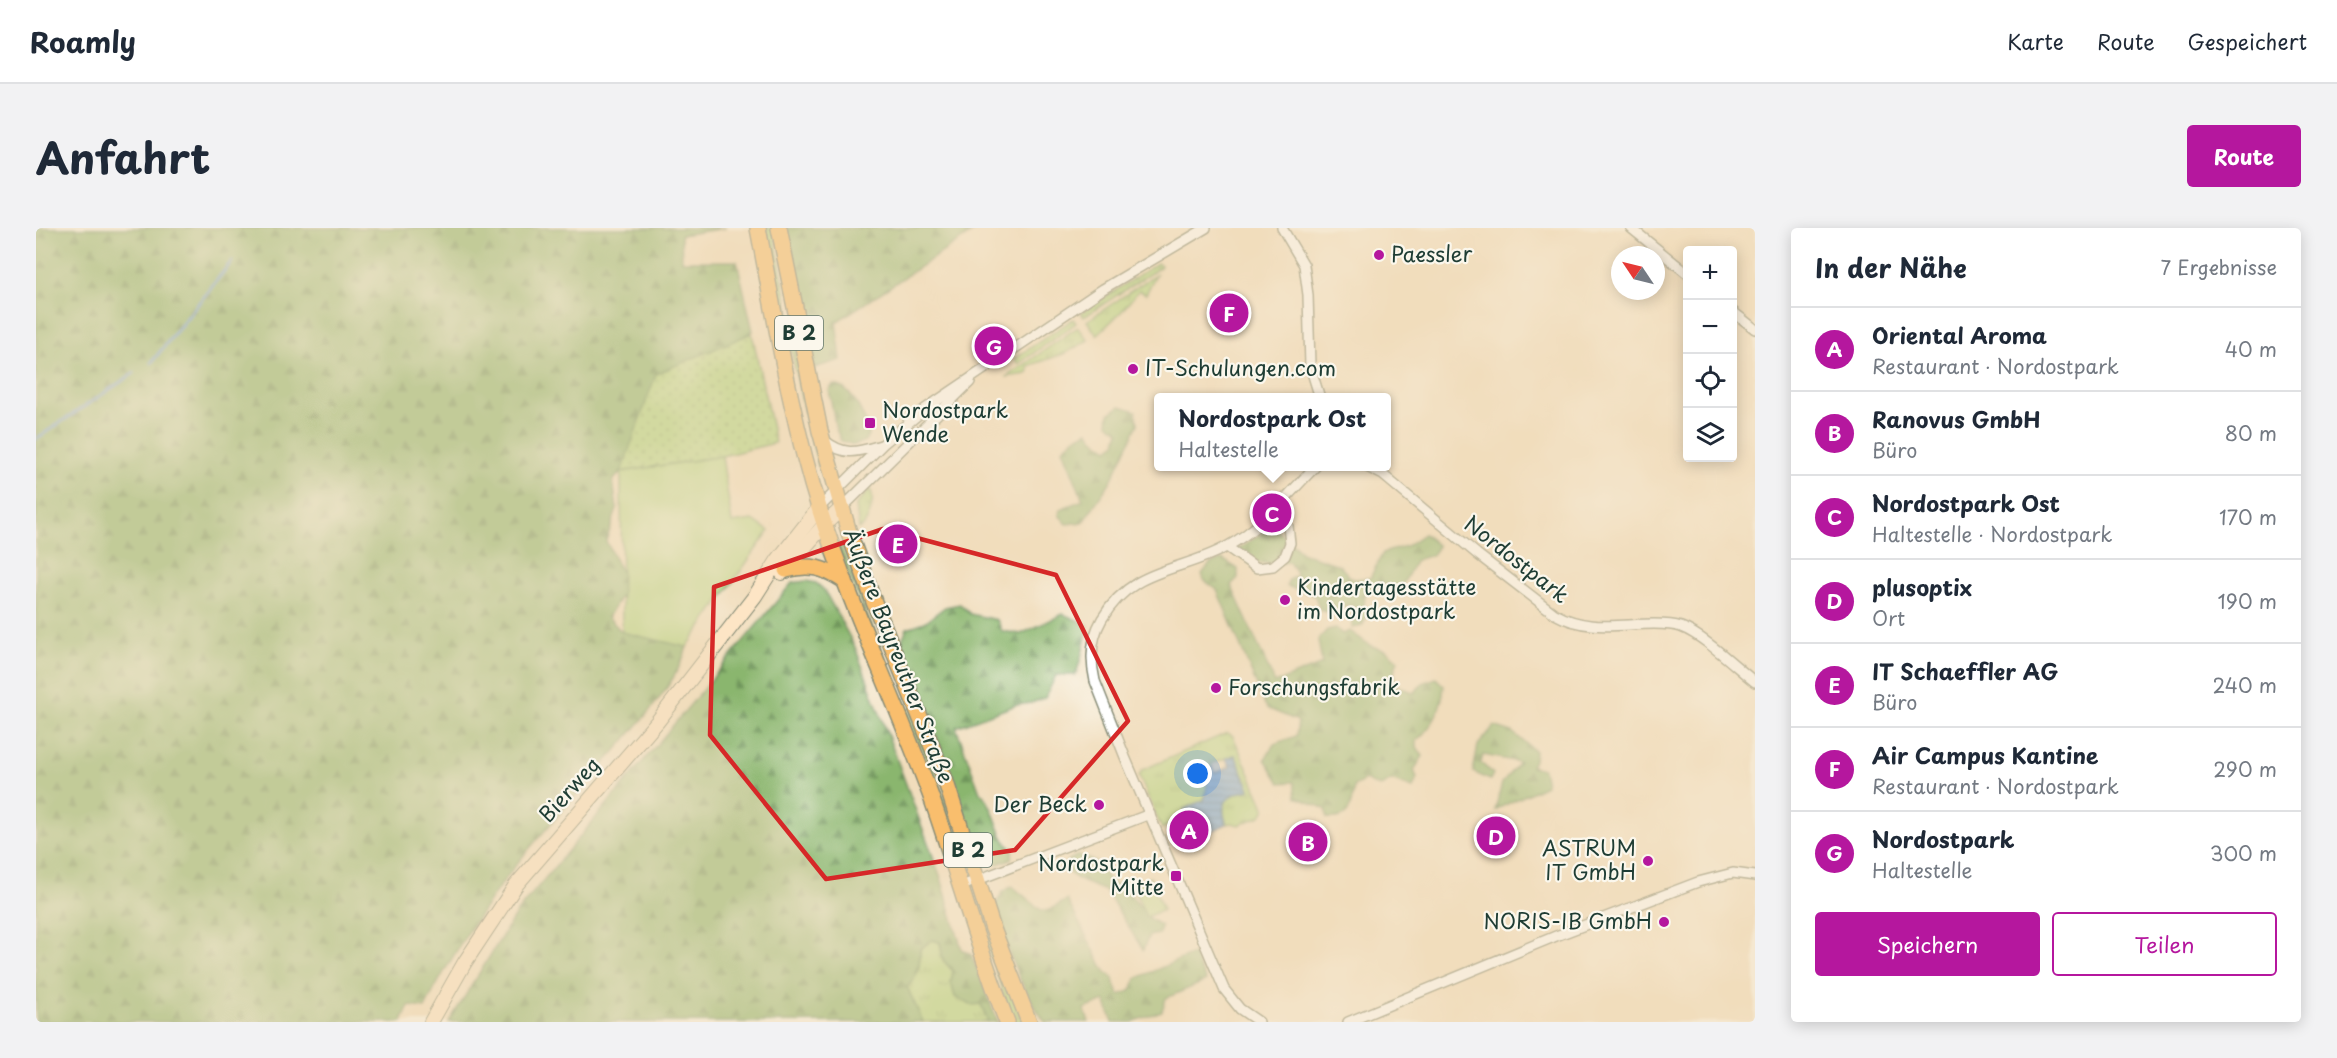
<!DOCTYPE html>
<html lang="de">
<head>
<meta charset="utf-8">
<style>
  :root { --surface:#fff; --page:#f2f2f3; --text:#1f2937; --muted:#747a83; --line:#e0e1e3; --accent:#b5179e }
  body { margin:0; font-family:"Playpen Sans",sans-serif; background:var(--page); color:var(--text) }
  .controls { position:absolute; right:18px; top:18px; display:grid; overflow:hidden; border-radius:6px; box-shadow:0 3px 15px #0003 }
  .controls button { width:54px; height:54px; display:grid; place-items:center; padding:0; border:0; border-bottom:2px solid var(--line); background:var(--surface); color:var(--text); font:30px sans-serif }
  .compass { position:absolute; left:1575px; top:18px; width:54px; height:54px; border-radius:50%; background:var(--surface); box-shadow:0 3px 15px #0003; rotate:305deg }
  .you { position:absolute; left:1162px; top:546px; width:21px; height:21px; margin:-15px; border:4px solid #fff; border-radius:50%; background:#1a73e8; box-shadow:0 0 0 9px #1a73e833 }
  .badge { display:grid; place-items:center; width:39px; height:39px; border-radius:50%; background:var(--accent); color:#fff; font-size:20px; font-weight:700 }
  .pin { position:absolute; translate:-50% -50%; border:3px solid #fff; box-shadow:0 2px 6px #0006 }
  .popup { position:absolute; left:1118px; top:165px; width:237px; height:78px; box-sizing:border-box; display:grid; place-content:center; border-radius:6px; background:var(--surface); filter:drop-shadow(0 2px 4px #0005); font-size:20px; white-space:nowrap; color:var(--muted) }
  .popup b { font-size:22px; color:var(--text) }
  .popup::after { content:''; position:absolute; left:50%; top:100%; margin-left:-12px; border:12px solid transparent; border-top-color:var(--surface) }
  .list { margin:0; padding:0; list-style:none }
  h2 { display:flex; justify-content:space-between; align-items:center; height:78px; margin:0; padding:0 24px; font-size:26px }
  h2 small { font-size:20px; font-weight:400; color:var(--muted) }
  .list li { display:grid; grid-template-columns:39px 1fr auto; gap:18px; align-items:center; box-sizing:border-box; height:84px; padding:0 24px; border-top:2px solid var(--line) }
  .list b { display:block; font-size:22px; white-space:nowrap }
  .list p { margin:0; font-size:20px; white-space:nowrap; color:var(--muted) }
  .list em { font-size:20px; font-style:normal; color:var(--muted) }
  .actions { display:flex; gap:12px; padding:18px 24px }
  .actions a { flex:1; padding:14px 0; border:2px solid var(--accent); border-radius:6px; text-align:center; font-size:21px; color:var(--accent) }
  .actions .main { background:var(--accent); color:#fff }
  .icon { flex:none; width:33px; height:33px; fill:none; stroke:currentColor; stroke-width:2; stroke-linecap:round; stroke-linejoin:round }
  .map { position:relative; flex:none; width:1719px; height:794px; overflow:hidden; border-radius:6px }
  header { display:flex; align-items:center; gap:36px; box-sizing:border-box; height:84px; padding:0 30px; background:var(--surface); border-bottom:2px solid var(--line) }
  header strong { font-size:28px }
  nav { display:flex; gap:33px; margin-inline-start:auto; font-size:21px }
  .intro { display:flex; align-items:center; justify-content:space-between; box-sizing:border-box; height:144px; padding:0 36px }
  h1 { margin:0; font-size:42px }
  .button { padding:15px 27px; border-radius:6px; background:var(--accent); color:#fff; font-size:21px; font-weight:700 }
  main { display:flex; gap:36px; padding:0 36px }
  aside { flex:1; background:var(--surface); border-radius:6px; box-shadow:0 3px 15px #0003 }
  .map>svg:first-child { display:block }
  .grass { fill:url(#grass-tufts); stroke:#66895a; stroke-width:1.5 }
  .forest { fill:url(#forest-firs); stroke:#547a51; stroke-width:1.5 }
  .park { fill:url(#park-dots); stroke:#66895a; stroke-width:1.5 }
  .garden { fill:#aed57f; stroke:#66895a; stroke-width:1.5 }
  .water { fill:url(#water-rules); stroke:#466e86; stroke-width:1.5 }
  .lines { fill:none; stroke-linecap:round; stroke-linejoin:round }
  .stream { stroke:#6ca0d8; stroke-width:3 }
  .street-casing { stroke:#888d78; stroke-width:12 }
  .secondary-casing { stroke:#888d78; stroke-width:16 }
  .primary-casing { stroke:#888d78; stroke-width:18 }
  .street { stroke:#fff; stroke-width:9 }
  .secondary { stroke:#fde5c5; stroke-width:14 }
  .primary { stroke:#f9be6d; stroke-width:15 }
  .marked { fill:none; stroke:#d62828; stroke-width:4.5; stroke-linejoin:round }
  .poi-dot { fill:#b5179e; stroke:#fbf7ec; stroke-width:2 }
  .labels { text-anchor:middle; stroke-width:4.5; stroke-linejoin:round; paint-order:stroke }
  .shield { fill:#fbf7ec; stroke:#61756b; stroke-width:1.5 }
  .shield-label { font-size:20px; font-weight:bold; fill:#1f3d34 }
  .poi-label { font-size:21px; fill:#1f3d34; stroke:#fbf7ec; text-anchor:start }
  .street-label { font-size:21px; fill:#1f3d34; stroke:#fbf7ec }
</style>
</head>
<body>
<header>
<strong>Roamly</strong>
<nav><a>Karte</a><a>Route</a><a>Gespeichert</a></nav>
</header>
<div class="intro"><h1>Anfahrt</h1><a class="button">Route</a></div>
<main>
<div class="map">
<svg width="1719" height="794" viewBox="0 0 1719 794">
  <defs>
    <pattern id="grass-tufts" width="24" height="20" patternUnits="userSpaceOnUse" patternTransform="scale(1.5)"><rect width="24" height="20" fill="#aed57f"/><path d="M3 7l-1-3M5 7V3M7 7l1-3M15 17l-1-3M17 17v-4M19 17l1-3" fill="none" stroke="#8dae69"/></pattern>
    <pattern id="forest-firs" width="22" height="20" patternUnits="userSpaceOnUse" patternTransform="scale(1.5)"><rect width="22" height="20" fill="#8ab66e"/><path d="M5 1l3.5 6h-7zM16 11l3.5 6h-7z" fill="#70955b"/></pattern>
    <pattern id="park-dots" width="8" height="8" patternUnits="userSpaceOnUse" patternTransform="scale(1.5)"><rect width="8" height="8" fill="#aed57f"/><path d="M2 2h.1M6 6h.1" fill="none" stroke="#8dae69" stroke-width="1.8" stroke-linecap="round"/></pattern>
    <pattern id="water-rules" width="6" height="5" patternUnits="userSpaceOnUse" patternTransform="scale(1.5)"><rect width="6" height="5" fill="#6ca0d8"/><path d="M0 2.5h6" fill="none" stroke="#5884b0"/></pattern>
  </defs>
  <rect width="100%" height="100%" fill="#fbf7ec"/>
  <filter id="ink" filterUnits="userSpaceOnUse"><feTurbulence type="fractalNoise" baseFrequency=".0167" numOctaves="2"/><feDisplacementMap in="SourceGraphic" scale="12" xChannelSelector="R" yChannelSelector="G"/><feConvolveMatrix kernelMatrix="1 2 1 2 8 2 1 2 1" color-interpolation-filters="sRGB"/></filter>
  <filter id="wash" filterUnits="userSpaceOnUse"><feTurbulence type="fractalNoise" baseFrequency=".008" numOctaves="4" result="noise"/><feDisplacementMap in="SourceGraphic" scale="24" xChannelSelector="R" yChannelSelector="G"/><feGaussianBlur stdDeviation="1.35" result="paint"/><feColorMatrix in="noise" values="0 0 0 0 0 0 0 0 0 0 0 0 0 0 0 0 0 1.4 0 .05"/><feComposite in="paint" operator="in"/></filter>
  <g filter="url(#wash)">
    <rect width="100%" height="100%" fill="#f1ddbc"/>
    <g class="grass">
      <path d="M730,0H737L765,149L785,237L782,238L765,169Z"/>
      <path d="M1121,35L1125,37L1124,39L1048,89L1045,85Z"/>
      <path d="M1120,46L1110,66L1103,62L1085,84L1061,107L1051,93Z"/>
      <path d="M1037,91L1040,95L982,136L978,131Z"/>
      <path d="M1042,99L1052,112L1030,125L992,138L993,144L991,146L970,149Z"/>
      <path d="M834,261C840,271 833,296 823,301L820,277Z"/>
      <path d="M804,316L852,442L886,508L900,545L931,644L929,642L891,531L872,494L801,317Z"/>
      <path d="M1191,505L1197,508L1229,581L1225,588L1203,597L1196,595L1191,596C1181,573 1194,566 1214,561L1199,527L1175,536L1173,561L1168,572L1148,581L1147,590L1126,601L1103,548L1106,542Z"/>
      <path d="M940,673L987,794H977L936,674Z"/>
      <path d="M896,712L904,714L907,732L917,743L915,755L945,776L952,794H887L870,759C883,747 884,737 884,721Z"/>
    </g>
    <g class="forest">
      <path d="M0,0H690L645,7L646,33H701L717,103L618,158L612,211L577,253L581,281L570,313L592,357L572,389L586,404L651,419C640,456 612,484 588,513C555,551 521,588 488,627C453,670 413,730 389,780L373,778L366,794H0Z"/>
      <path d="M751,0H943L800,94L805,132L778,140Z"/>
      <path d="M797,157C815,157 829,189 833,205L829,213L818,217L805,213L800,201L793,162Z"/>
      <path d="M1084,178L1100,183L1102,196L1075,253L1047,294L1031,296L1023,287L1024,281L1047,272L1027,221L1039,210L1052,203L1058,211L1072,221L1080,215L1083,203L1072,195L1073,186Z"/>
      <path d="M1236,298L1267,325L1303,337L1316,351L1334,350L1347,325L1370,318L1388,306L1402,318L1396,327L1380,332L1366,358L1345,356L1329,367L1328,378L1332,386L1326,398L1316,400L1319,378L1310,377L1301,387L1284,382L1279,368L1251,358L1252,353L1261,346L1253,334C1229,337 1220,337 1200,323Z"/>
      <path d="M1186,331L1202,341V350L1195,357L1239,455L1286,436L1282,412L1291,402L1300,400L1306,406L1314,403L1335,418L1350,422L1362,432L1358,444L1361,457L1378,465L1387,455L1400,450L1408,458C1406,479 1397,499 1381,512V519L1387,528L1378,542L1381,550L1377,560L1355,552L1344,559L1329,552L1318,558C1315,575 1317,593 1291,590L1290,581L1260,569L1258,554L1244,555L1229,531L1238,516L1260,508L1262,493L1233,481L1229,477L1181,362L1168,352L1166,346L1174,336Z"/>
      <path d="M770,353L780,355L788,362L819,419L905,650L926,722L935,726L962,794H952L945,776L935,777L919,769L915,755L917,743L907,732L904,714L896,712L884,721C884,737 883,747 871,759L887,794H413L481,684L756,355Z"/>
      <path d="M924,376L934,386L961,392L966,403L985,406L1027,386L1053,397C1050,407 1043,442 1039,447H1020L1009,470L995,475L980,477L920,499L944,564C961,579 959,607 977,622L975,631L962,636L958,635L953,628L940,627L918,556L865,414L871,400L889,394L909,379Z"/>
      <path d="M1458,498L1476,504L1499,523L1498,532L1495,538L1507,541L1510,557L1459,582L1466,555L1483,534L1447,527L1445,535L1457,546L1454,552L1437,544L1442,517Z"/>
      <path d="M1042,627L1062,635L1074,654L1089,660L1114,691L1125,698L1123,706L1113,708L1107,722L1070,663L1047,654L1033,645L1031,633Z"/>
      <path d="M976,658L1005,682H1013L1031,672L1069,743L1077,750L1083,767L1094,763L1101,750L1157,726L1170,753L1130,770L1126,783L1096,794H1077L1069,773L1048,781L1053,794H1009C984,760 970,719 958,679L967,664Z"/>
    </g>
    <path class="park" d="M716,105L739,215L686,228L585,244L620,146Z"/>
    <g class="garden">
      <path d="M686,228L696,295L717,292L733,303L651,419L586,404L585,244Z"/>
      <path d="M1114,649L1127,682L1110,689L1096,656Z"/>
    </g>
    <path class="water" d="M1199,527L1214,562C1194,565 1181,574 1191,596L1170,606L1160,585L1147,590L1148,581L1168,572C1172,561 1170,546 1176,538L1179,545L1194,539L1190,530Z"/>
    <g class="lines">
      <g class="stream">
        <path d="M115,135L196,33"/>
        <path d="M0,211L98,145"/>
      </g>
    </g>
  </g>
  <g filter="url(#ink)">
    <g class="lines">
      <g class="street-casing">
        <g id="street">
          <path d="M1246,0L1268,37L1272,67L1274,138L1284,170"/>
          <path d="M1595,0L1652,46"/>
          <path d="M1696,83L1719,101"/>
          <path d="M788,212C809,229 821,224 845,217"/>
          <path d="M1329,238L1347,247L1441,326L1519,386C1551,404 1583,396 1618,396C1627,396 1636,396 1645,399C1667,407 1700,439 1719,454"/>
          <path d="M783,280L847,216L889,181L1067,61L1170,0"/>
          <path d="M805,281L934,154"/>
          <path d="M1191,319L1221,340L1237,338L1249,328L1254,315L1252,298L1240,281"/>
          <path d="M923,659L1114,586"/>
          <path d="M1223,794L1204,781L1188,761L1089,529L1059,453C1054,432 1055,410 1066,391C1097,338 1144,345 1192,318C1228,298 1251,267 1280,238"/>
          <path d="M1312,794L1520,708L1662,654L1697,645L1719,648"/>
        </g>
      </g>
      <g class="secondary-casing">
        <g id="secondary">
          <path d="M746,345L789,296L805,281"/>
          <path d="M395,794L429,734L480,657L621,494L719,368L742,332L783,280"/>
        </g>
      </g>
      <g class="primary-casing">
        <g id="primary">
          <path d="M722,0C740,95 755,191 784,283C815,380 859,471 894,566C921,642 941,719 971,794"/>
          <path d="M743,0L784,203L814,308L838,374L909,551L957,701L993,794"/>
          <path d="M750,342C774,335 788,340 809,353"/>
        </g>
      </g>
      <use href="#street" class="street"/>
      <use href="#secondary" class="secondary"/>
      <use href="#primary" class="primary"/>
    </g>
  </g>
  <path d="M0 0H1719V794H0ZM847,301L1020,347L1092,493L979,622L790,651L674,507L678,359Z" fill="#f1ddbc" fill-opacity=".55" fill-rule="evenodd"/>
  <path class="marked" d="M847,301L1020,347L1092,493L979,622L790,651L674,507L678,359Z"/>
  <g class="poi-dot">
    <circle cx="1343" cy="27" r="6"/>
    <circle cx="1097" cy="141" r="6"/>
    <rect x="828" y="189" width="12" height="12" rx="3"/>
    <circle cx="1249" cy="372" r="6"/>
    <circle cx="1180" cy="460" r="6"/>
    <circle cx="1063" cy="577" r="6"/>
    <circle cx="1612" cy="633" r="6"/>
    <rect x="1134" y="642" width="12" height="12" rx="3"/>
    <circle cx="1628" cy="694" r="6"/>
  </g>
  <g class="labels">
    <g class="shield">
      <rect x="739" y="88" width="48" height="34" rx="4.5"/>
      <rect x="908" y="605" width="48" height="34" rx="4.5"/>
    </g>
    <g class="shield-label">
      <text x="763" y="112">B 2</text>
      <text x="932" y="629">B 2</text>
    </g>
    <g class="poi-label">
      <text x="1355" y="34">Paessler</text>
      <text x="1109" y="148">IT-Schulungen.com</text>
      <text x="846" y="190">Nordostpark<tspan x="846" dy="24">Wende</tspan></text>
      <text x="1261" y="367">Kindertagesstätte<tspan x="1261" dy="24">im Nordostpark</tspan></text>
      <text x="1192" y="467">Forschungsfabrik</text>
      <text x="1051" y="584" text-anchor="end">Der Beck</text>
      <text x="1600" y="628" text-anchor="end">ASTRUM<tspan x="1600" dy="24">IT GmbH</tspan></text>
      <text x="1128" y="643" text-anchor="end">Nordostpark<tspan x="1128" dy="24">Mitte</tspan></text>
      <text x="1616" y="701" text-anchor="end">NORIS-IB GmbH</text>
    </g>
    <g class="street-label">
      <text transform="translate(1480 332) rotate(38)" y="7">Nordostpark</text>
      <text transform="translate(862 428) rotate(69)" y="7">Äußere Bayreuther Straße</text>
      <text transform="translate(534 562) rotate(-48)" y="7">Bierweg</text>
    </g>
  </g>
</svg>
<div class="controls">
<button>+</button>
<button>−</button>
<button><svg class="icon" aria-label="locate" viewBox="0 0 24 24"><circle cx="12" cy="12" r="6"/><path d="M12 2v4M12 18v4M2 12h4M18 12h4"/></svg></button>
<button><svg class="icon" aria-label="layers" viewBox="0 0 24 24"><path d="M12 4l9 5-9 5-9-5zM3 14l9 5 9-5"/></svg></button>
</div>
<svg class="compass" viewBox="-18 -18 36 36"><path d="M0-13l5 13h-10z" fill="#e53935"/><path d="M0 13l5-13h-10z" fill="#747a83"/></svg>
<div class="you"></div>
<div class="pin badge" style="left:1153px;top:602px">A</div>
<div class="pin badge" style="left:1272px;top:614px">B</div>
<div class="pin badge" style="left:1236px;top:285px">C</div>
<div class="popup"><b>Nordostpark Ost</b>Haltestelle</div>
<div class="pin badge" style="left:1460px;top:608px">D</div>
<div class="pin badge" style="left:862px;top:316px">E</div>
<div class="pin badge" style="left:1193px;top:85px">F</div>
<div class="pin badge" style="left:958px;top:118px">G</div>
</div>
<aside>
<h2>In der Nähe<small>7 Ergebnisse</small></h2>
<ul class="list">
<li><span class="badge">A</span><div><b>Oriental Aroma</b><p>Restaurant · Nordostpark</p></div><em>40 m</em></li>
<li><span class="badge">B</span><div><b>Ranovus GmbH</b><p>Büro</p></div><em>80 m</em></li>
<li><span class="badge">C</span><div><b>Nordostpark Ost</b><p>Haltestelle · Nordostpark</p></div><em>170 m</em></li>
<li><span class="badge">D</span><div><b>plusoptix</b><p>Ort</p></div><em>190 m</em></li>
<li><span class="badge">E</span><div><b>IT Schaeffler AG</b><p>Büro</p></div><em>240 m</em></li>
<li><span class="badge">F</span><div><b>Air Campus Kantine</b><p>Restaurant · Nordostpark</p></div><em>290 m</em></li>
<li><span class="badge">G</span><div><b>Nordostpark</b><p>Haltestelle</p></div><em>300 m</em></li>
</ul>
<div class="actions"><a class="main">Speichern</a><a>Teilen</a></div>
</aside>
</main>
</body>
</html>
